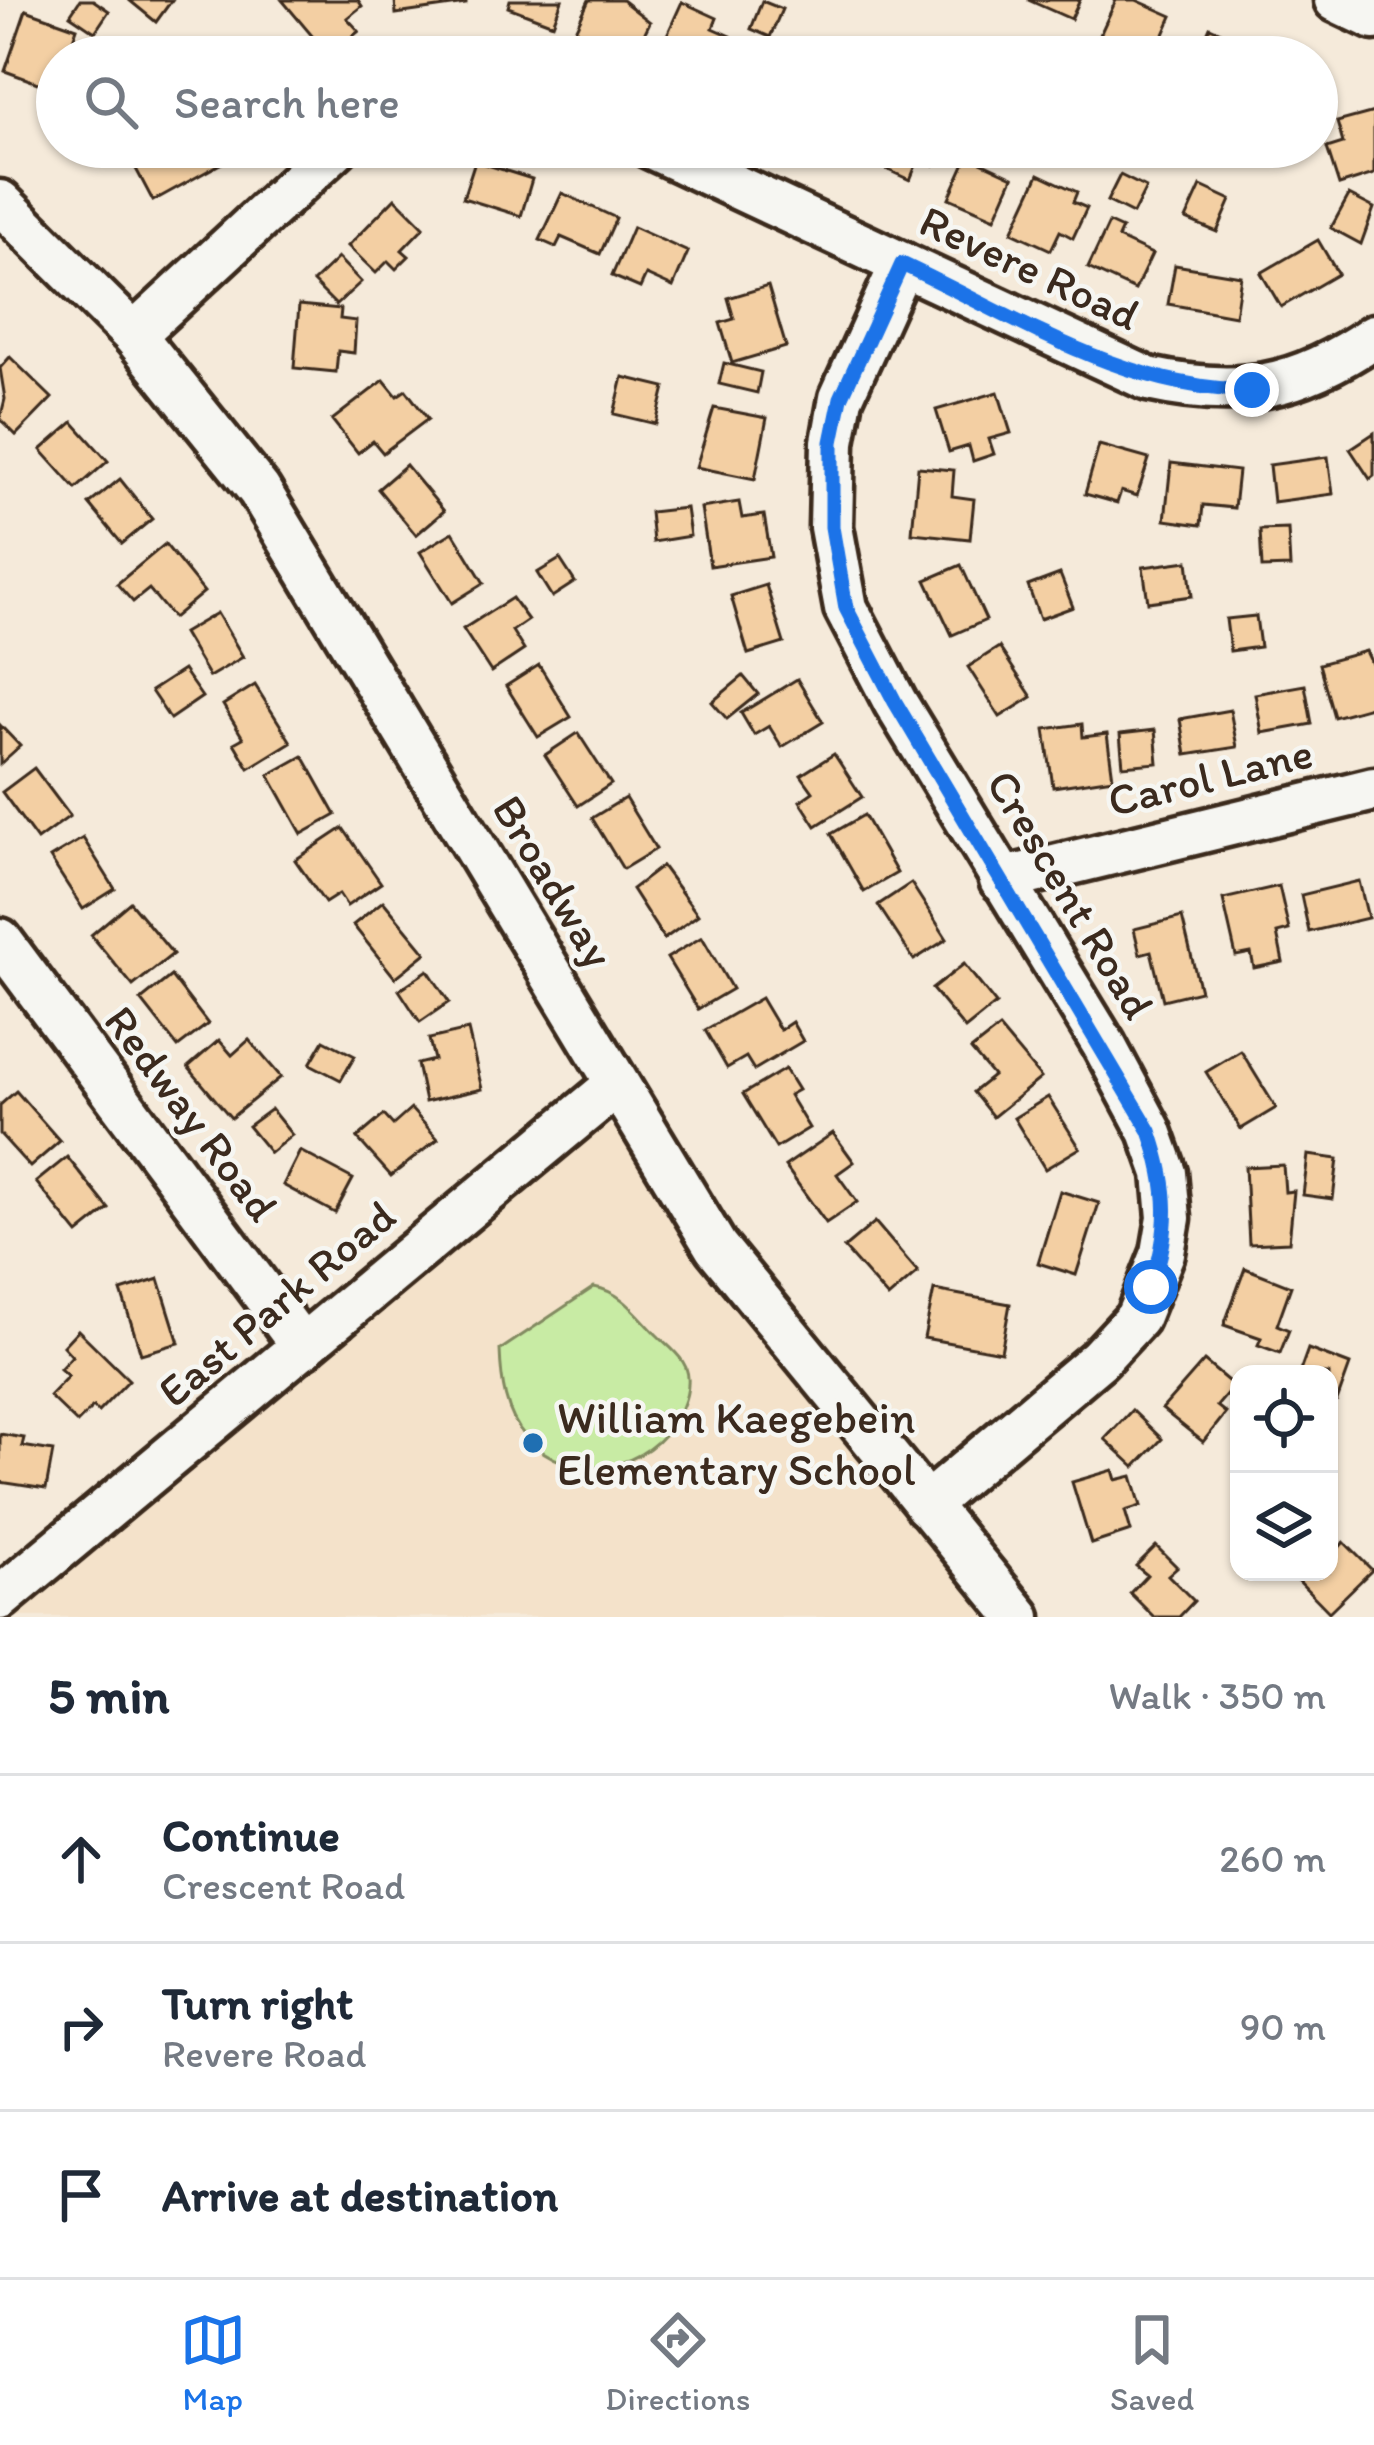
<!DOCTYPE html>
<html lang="en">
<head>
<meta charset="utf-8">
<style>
  :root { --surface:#fff; --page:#f2f2f3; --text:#1f2937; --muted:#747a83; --line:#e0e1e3; --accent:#1a73e8 }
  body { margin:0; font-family:Itim,sans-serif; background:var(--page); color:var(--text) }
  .controls { position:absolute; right:36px; bottom:36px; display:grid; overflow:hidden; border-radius:24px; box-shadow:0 3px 9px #0004 }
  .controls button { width:108px; height:108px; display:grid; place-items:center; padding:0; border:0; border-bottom:3px solid var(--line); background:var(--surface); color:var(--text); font:60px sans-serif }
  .stop { position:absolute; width:36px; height:36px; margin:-27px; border:9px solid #1a73e8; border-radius:50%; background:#fff }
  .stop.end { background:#1a73e8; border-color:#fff; box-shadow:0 3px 12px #0008 }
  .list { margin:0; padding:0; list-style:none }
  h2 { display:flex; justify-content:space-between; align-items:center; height:156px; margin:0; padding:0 48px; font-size:51px }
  h2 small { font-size:39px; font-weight:400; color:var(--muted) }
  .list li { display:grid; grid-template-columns:78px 1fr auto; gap:36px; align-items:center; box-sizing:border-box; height:168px; padding:0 48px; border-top:3px solid var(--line) }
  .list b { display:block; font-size:45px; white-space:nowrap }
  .list p { margin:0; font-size:39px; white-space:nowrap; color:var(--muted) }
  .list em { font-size:39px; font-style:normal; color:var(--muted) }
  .icon { flex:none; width:66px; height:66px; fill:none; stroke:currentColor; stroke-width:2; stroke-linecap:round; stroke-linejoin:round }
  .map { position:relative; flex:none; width:1374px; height:1617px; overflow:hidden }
  .search { position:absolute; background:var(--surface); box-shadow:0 3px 9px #0004; left:36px; right:36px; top:36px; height:132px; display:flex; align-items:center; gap:30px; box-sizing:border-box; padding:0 42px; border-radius:66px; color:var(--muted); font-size:45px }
  .sheet { height:660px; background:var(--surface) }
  nav { display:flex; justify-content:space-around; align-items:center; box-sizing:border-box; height:168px; border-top:3px solid var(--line); background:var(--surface); font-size:33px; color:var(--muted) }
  nav a { display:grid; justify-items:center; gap:6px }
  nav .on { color:var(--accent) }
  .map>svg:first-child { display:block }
  .built { fill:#f4e2ca }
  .green { fill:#c8eba4; stroke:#828a61; stroke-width:3 }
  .building { fill:#f3cfa3; stroke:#3b2a1e; stroke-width:3 }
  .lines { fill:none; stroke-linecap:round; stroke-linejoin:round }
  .minor-casing { stroke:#3b2a1e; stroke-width:51 }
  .minor { stroke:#f6f6f2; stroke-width:42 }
  .route { stroke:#1a73e8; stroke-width:15 }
  .poi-dot { fill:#1f6fb2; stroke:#f6f6f2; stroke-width:4.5 }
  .labels { text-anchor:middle; stroke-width:9; stroke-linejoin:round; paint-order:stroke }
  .street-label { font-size:45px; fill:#3b2a1e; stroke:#f6f6f2 }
  .poi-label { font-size:45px; fill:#3b2a1e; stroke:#f6f6f2; text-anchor:start }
</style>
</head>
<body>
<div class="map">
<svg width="1374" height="1617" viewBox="0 0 1374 1617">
  <rect width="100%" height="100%" fill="#f5eada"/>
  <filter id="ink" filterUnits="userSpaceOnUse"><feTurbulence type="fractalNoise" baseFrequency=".00833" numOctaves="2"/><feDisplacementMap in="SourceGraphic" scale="24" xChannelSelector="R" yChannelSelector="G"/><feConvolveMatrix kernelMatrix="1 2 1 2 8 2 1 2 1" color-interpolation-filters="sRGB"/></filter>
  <g filter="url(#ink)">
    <path class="built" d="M604,1123L622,1130L737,1309L997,1617H6L593,1125Z"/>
    <path class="green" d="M594,1287C623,1292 637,1315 657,1335C665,1343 677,1352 683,1362C693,1377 687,1399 679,1414C649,1471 572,1488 526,1437C505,1414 501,1380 500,1350Z"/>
    <g class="building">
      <path d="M80,0H93L109,11L95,32L70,15Z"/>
      <path d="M129,0H172L156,22Z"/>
      <path d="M282,0H358L362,6L347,18L359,31L329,56Z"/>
      <path d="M395,0H466V4L396,14Z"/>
      <path d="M510,0H562L553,24L508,7Z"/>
      <path d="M589,0H622L650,22L633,57L575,30Z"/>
      <path d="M1028,0H1080L1071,19Z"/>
      <path d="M1116,0H1136L1172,16L1154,57H1109L1093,50Z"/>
      <path d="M762,1L782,9L770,37L751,29Z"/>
      <path d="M682,2L717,18L713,28L731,36L722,57H657Z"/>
      <path d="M26,10L77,28L67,57H57L46,86L5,71Z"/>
      <path d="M1210,27L1250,45L1245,57H1180L1187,41L1201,47Z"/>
      <path d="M1374,112V174L1339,185L1327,148L1343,143L1337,122Z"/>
      <path d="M137,147H225L231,158L153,201L134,165L144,159Z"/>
      <path d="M878,147H941L933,165L919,158L910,180L871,162Z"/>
      <path d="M968,156L1013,177L995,218L949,198Z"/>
      <path d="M475,161L532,179L521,216L463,198Z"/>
      <path d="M1039,174L1077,192L1073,202L1087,208L1073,238L1060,231L1051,250L1012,232Z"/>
      <path d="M1120,175L1146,188L1133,214L1107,201Z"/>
      <path d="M1201,186L1231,200L1217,232L1186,219Z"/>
      <path d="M562,193L616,218L600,254L561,237L556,247L540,240Z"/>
      <path d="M1349,195L1374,208L1361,244L1331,228Z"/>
      <path d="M395,198L424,227L402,250L409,256L396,269L388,261L376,273L348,246Z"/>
      <path d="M1109,223L1122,229L1118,238L1152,254L1135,290L1088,268Z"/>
      <path d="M633,227L688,252L673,287L646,275L640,288L612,276Z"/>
      <path d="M1318,240L1338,274L1281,307L1261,273Z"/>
      <path d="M338,258L361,282L336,305L313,282Z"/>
      <path d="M1175,265L1241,276L1235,316L1168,304Z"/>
      <path d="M768,286L786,347L732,363L720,323L734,319L728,298Z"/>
      <path d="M299,305L341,309L340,319L356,321L354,353L338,351L336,372L294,368Z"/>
      <path d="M10,357L52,398L16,435L0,419L5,399L0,368Z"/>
      <path d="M724,363L761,372L757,393L719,384Z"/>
      <path d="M623,377L665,387L656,424L614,414Z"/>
      <path d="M384,380L397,396L406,390L428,419L383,453L373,441L358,453L332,420Z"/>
      <path d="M998,392L1011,433L989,439L994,454L973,461L969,446L949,452L936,410Z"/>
      <path d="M714,408L767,418L755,479L696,467Z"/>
      <path d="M73,422L108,461L76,489L41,450Z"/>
      <path d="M1374,433V476L1370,479L1350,449Z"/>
      <path d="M1099,445L1149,459L1137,496L1121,491L1117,503L1085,494Z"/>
      <path d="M1328,457L1333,494L1273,502L1269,465Z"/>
      <path d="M1171,463L1238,471L1234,508L1203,505L1201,525L1165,520Z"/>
      <path d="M406,465L444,511L416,535L378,489Z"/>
      <path d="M918,467L954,470L952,496L974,499L970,539L912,533Z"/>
      <path d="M120,479L152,519L122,544L89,504Z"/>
      <path d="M739,502L742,518L764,515L771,557L710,566L701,508Z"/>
      <path d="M686,508L690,536L653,542L650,512Z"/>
      <path d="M1288,529L1290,567L1262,568L1260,530Z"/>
      <path d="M453,532L484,583L452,603L420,552Z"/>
      <path d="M165,544L204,592L173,618L149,589L133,602L117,584Z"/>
      <path d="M560,559L575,582L552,597L537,573Z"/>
      <path d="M1188,561L1192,596L1148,602L1143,567Z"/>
      <path d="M961,565L986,620L952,635L926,580Z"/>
      <path d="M1060,574L1073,607L1040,619L1028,586Z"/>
      <path d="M766,585L784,643L748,654L731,596Z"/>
      <path d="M512,598L528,620L512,631L524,650L491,672L463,629Z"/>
      <path d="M217,613L243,657L209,677L183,633Z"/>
      <path d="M1256,616L1260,647L1230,651L1226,619Z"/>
      <path d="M999,647L1032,697L1000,717L968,667Z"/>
      <path d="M1366,651L1374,668V706L1334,717L1319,664Z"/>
      <path d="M539,665L571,717L538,737L506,686Z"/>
      <path d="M183,670L202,697L170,719L151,691Z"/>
      <path d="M743,676L758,694L727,719L712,702Z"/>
      <path d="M797,679L823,722L782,747L769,726L754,735L741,713Z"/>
      <path d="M255,685L291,742L249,768L234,743L243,738L223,705Z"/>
      <path d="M1305,685L1312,724L1262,733L1255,694Z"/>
      <path d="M1230,710L1237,747L1186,755L1180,719Z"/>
      <path d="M1082,724L1083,737L1107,734L1113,778L1053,787L1045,729Z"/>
      <path d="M0,725L20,746L0,764Z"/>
      <path d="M1155,730L1158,763L1123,766L1120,734Z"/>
      <path d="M578,733L611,784L578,806L545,755Z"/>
      <path d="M834,754L862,797L816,826L800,801L813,792L801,775Z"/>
      <path d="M303,756L336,815L302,834L269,775Z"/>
      <path d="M34,768L70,816L37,840L2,792Z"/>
      <path d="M625,798L656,849L623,869L592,818Z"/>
      <path d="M864,815L897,873L864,892L831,834Z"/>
      <path d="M343,828L381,883L347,906L339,894L325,903L295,860Z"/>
      <path d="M83,838L115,889L83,909L50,858Z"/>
      <path d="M662,866L698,915L664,939L632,889Z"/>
      <path d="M1359,881L1368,918L1309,932L1301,895Z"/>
      <path d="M911,883L947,939L914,960L878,905Z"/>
      <path d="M1279,886L1289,930L1277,933L1283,962L1254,968L1251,953L1236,956L1223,899Z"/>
      <path d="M383,901L426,953L395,978L353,925Z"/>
      <path d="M130,902L173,954L133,986L91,935Z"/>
      <path d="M1182,917L1200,991L1163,1000L1151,951L1140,954L1134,929Z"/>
      <path d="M702,937L732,989L698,1009L667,958Z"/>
      <path d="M964,964L996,1004L965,1029L932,989Z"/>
      <path d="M428,970L449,1002L420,1022L399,990Z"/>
      <path d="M171,976L208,1024L178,1047L141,1000Z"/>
      <path d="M761,998L780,1030L792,1022L803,1041L754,1070L746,1057L727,1068L705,1030Z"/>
      <path d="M999,1028L1041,1078L993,1117L973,1092L993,1076L971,1050Z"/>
      <path d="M468,1030L482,1089L425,1102L417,1064L434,1060L429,1039Z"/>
      <path d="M219,1040L232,1055L249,1040L281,1077L231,1118L188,1067Z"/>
      <path d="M324,1040L355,1056L341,1080L310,1064Z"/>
      <path d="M1241,1051L1276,1108L1241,1129L1206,1072Z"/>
      <path d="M785,1069L798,1090L789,1095L809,1128L776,1148L743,1094Z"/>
      <path d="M16,1091L60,1141L30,1167L0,1134V1105Z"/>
      <path d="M1048,1097L1080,1148L1045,1169L1014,1118Z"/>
      <path d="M271,1109L292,1135L270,1153L248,1126Z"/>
      <path d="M411,1109L438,1139L391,1176L357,1138L384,1115L393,1125Z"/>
      <path d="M833,1133L854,1162L837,1174L857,1202L826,1223L785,1166Z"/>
      <path d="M300,1151L353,1179L335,1213L283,1185Z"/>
      <path d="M1308,1155L1338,1159L1333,1199L1303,1195Z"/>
      <path d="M67,1157L109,1209L78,1234L36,1182Z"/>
      <path d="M1283,1165L1285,1192L1294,1191L1289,1242L1249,1244L1245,1167Z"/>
      <path d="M1060,1191L1099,1203L1076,1275L1038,1263Z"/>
      <path d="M875,1222L918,1272L888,1298L844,1248Z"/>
      <path d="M1245,1268L1291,1286L1277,1325L1289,1330L1280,1353L1258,1345L1261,1338L1224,1325Z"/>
      <path d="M159,1279L179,1343L141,1354L121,1291Z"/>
      <path d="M934,1290L1010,1304L1001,1352L924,1338Z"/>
      <path d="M78,1330L129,1380L98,1412L93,1407L77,1423L49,1396L68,1376L60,1369L72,1356L63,1346Z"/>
      <path d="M1308,1349L1350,1365L1337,1401L1329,1398V1374H1299Z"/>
      <path d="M1204,1361L1234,1386L1217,1406L1226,1413L1203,1442L1162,1409Z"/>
      <path d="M1132,1410L1162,1439L1135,1467L1105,1439Z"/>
      <path d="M0,1434L24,1438L22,1446L53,1451L46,1489L0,1482Z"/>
      <path d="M1113,1470L1116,1480L1132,1476L1141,1506L1125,1511L1131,1531L1091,1544L1072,1482Z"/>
      <path d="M1344,1542L1372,1570L1329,1612L1290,1572H1329V1544L1336,1551Z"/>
      <path d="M1156,1546L1177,1567L1168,1575L1194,1601L1179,1617H1154L1130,1593L1147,1575L1136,1566Z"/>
    </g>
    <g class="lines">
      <g class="minor-casing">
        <g id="minor">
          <path d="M1336,0L1374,18"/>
          <path d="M651,147L1148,379C1239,399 1297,389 1374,336"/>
          <path d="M0,202L134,335L259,490L716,1247L1019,1617"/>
          <path d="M902,264L841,398L833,442L831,527L846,608L895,702L1104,1045L1150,1131L1165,1173L1169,1218L1163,1253L1137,1318L1099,1359L926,1505"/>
          <path d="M134,335L337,147"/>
          <path d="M1001,880L1374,789"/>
          <path d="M0,940L303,1347"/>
          <path d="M0,1598L616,1085"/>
        </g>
      </g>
      <use href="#minor" class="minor"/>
    </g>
  </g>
  <g class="lines" filter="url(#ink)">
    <path class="route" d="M1151,1287C1171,1230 1170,1188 1150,1131L895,702L846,608L832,527V442L841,398L902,264C1013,316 1127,391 1252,390"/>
  </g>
  <circle class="poi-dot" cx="533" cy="1443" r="12"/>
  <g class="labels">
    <g class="street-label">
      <text transform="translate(1030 267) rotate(25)" y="16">Revere Road</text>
      <text transform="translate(1210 776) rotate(-14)" y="16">Carol Lane</text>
      <text transform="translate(554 881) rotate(59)" y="16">Broadway</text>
      <text transform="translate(1071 894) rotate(59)" y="16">Crescent Road</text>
      <text transform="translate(192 1113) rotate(53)" y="16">Redway Road</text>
      <text transform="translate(276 1303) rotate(-40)" y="16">East Park Road</text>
    </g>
    <g class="poi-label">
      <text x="557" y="1433">William Kaegebein<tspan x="557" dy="52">Elementary School</tspan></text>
    </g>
  </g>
</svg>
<div class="controls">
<button><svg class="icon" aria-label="locate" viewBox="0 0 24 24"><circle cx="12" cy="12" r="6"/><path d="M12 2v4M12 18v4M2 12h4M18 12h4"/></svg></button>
<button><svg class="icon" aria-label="layers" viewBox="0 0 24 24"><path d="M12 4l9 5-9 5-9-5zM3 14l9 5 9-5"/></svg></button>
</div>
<div class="stop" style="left:1151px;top:1287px"></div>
<div class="stop end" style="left:1252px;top:390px"></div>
<div class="search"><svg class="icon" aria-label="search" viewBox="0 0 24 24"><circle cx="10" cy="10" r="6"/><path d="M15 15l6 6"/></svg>Search here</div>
</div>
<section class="sheet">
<h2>5 min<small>Walk · 350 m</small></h2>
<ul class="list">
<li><svg class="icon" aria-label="ahead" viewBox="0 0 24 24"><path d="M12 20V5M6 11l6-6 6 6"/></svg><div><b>Continue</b><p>Crescent Road</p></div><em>260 m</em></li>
<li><svg class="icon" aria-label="right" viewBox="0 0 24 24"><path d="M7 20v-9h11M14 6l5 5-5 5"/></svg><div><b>Turn right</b><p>Revere Road</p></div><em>90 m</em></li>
<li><svg class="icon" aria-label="arrive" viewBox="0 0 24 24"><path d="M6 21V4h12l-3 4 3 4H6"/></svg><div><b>Arrive at destination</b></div></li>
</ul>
</section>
<nav>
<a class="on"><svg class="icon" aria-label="map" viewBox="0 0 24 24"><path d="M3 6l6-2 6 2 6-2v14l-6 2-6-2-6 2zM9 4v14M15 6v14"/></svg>Map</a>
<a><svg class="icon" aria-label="directions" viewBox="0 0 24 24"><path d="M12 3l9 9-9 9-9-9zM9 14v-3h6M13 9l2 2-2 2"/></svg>Directions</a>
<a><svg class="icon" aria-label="saved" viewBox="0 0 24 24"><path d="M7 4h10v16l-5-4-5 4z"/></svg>Saved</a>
</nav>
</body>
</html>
